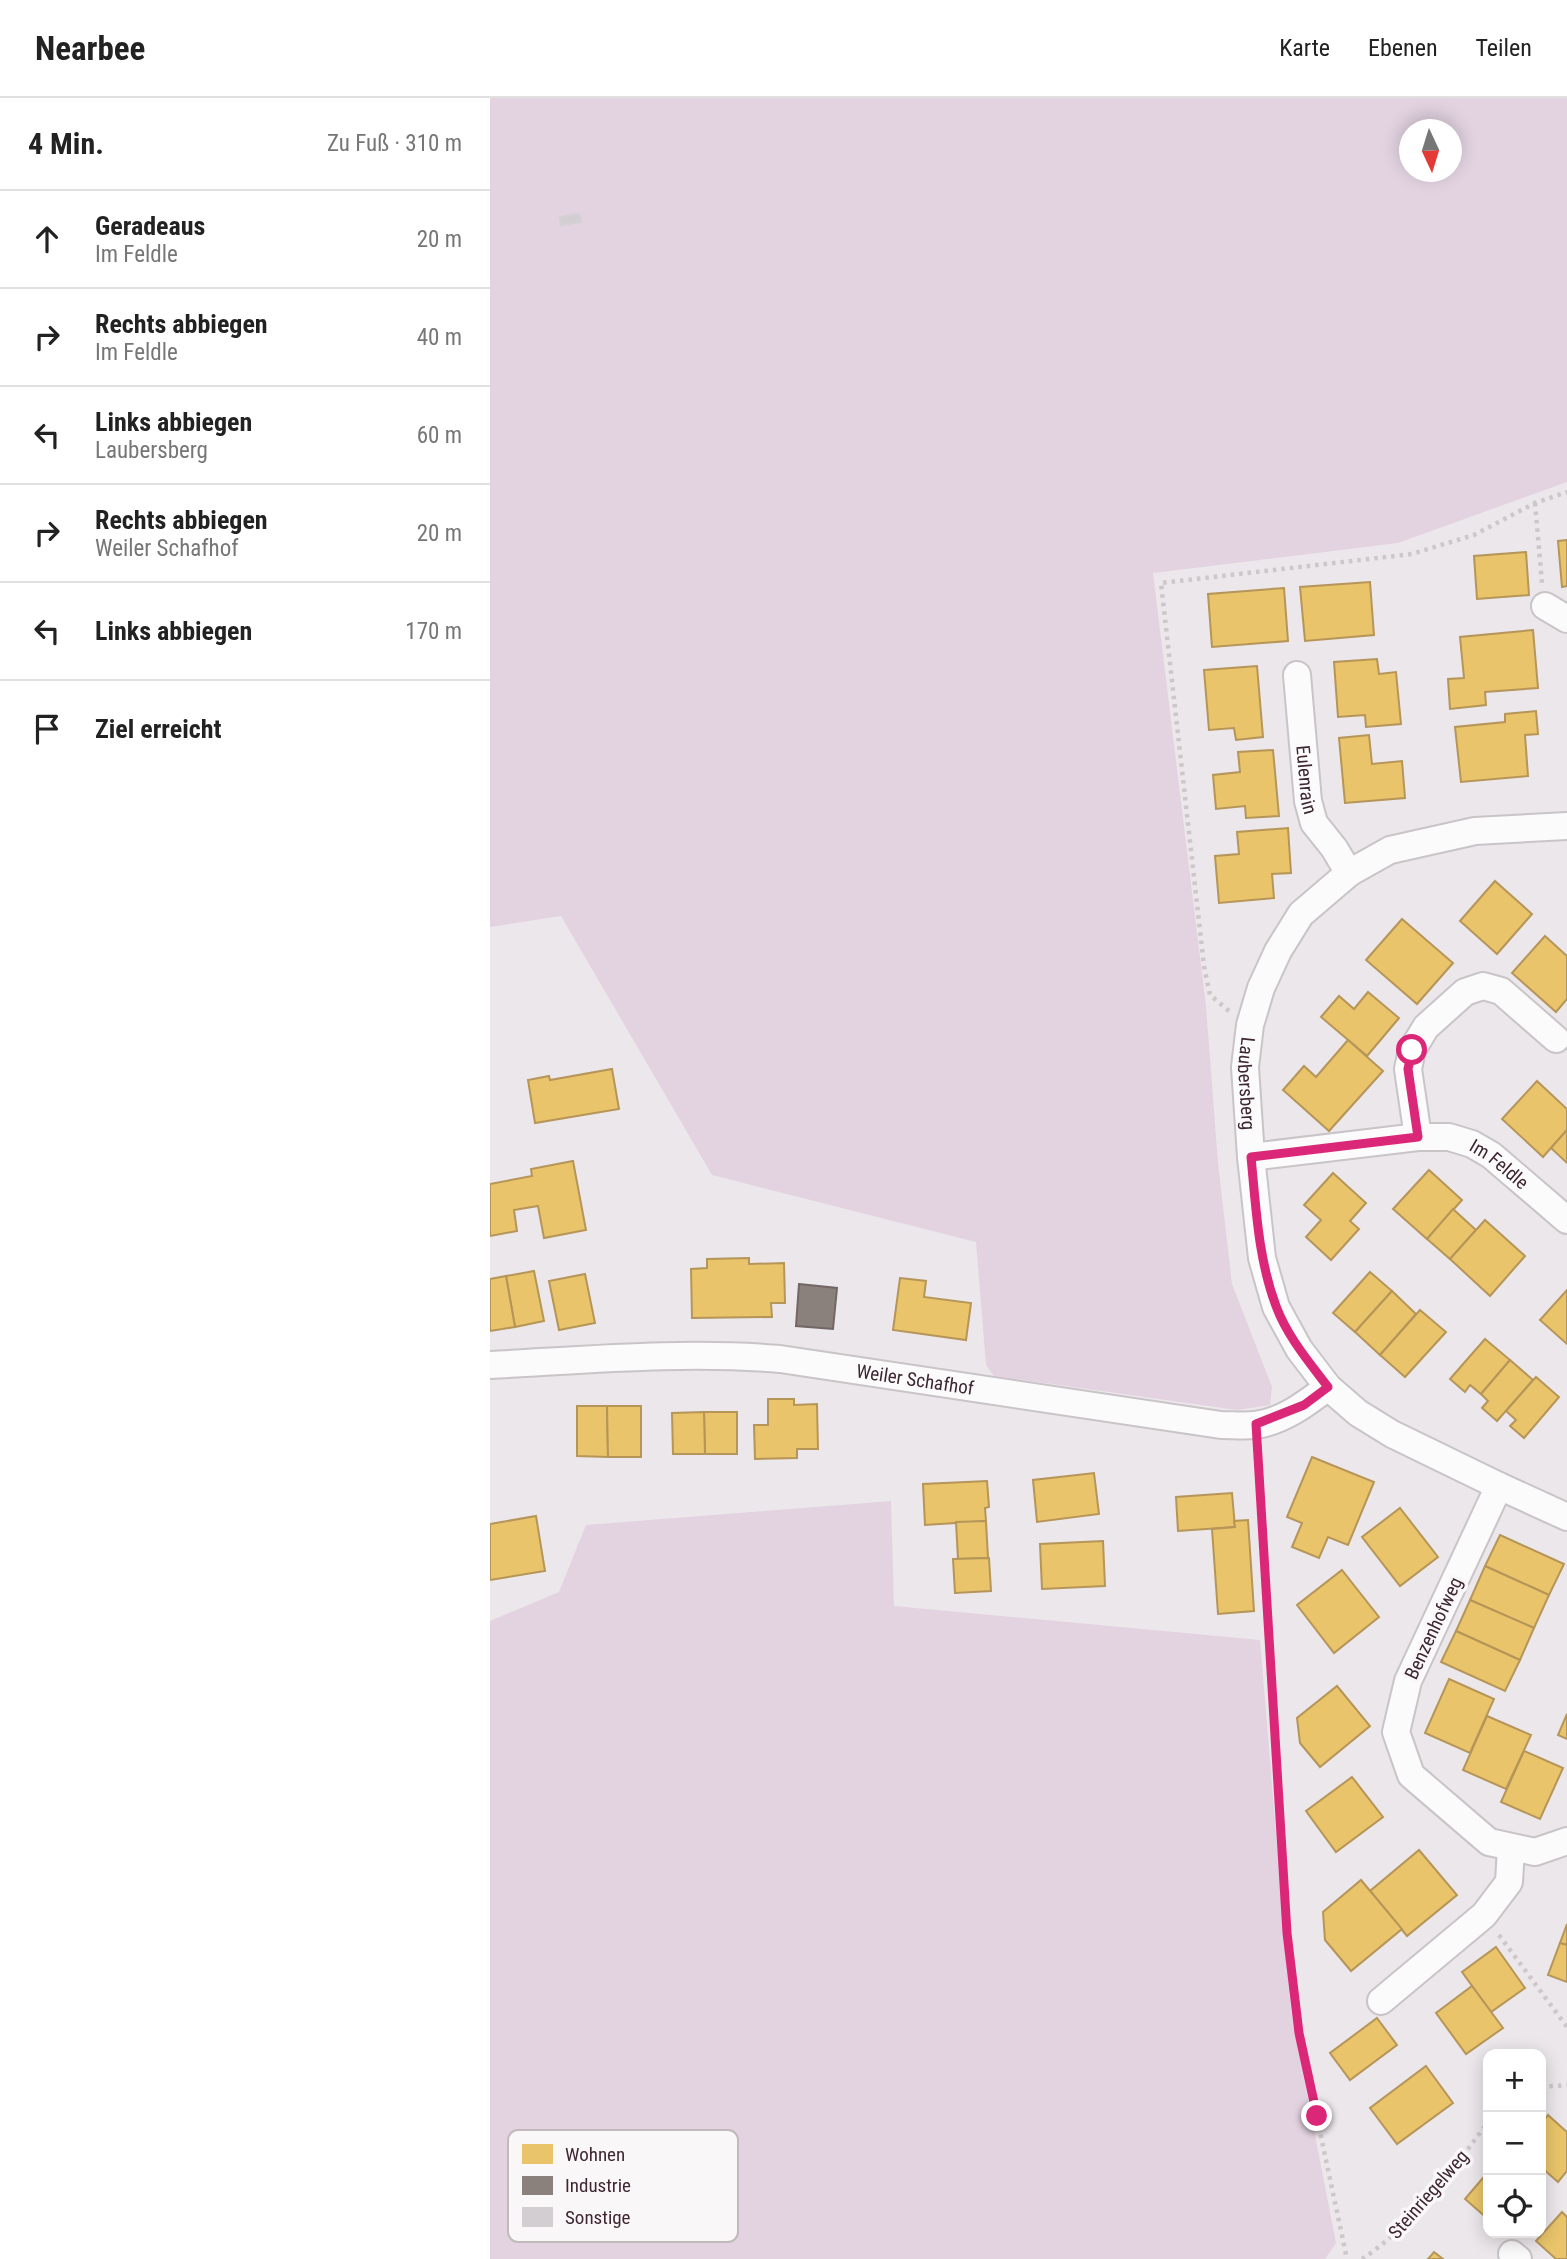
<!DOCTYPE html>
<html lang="de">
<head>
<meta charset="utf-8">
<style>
  :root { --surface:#fff; --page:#f6f6f6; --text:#222; --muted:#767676; --line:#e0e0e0 }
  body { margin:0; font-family:"Roboto Condensed",sans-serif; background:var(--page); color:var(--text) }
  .controls { position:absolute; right:21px; bottom:21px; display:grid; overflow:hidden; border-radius:14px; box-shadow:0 4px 18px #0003 }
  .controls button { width:63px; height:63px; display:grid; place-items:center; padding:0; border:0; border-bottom:2px solid var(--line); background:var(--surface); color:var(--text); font:35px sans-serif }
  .compass { position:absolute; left:909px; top:21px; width:63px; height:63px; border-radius:50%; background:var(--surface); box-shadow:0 4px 18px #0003; rotate:176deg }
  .stop { position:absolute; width:21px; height:21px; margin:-16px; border:5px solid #db2777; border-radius:50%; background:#fff }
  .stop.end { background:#db2777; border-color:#fff; box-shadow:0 2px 7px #0008 }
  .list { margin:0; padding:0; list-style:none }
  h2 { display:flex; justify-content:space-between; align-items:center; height:91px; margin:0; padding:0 28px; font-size:30px }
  h2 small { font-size:23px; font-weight:400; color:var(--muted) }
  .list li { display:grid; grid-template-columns:46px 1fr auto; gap:21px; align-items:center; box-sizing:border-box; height:98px; padding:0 28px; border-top:2px solid var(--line) }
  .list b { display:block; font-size:26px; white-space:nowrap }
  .list p { margin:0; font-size:23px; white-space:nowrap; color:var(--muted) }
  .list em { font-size:23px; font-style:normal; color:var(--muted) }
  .icon { flex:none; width:38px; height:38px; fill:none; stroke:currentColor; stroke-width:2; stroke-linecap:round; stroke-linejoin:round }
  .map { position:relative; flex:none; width:1077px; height:2161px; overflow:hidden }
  header { display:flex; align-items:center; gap:42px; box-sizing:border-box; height:98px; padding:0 35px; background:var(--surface); border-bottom:2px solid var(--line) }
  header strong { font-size:33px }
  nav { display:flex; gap:38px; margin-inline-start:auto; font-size:24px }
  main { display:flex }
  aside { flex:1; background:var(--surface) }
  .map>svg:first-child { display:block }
  .green { fill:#e3d3e1; fill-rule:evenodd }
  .homes { fill:#e9c46a; stroke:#b69559; stroke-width:2 }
  .industry { fill:#8a817c; stroke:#736666; stroke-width:2 }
  .building { fill:#d3ced1; stroke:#d5d0d3; stroke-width:2 }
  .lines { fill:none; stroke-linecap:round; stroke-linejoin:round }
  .minor-casing { stroke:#c9c4c7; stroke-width:30 }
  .path { stroke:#cdc7c9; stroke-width:4.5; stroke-dasharray:3.5 5; stroke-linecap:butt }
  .minor { stroke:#fcfbfc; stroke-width:26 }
  .route { stroke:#db2777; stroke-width:9 }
  .labels { text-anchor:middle; stroke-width:7; stroke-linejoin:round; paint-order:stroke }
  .street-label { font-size:19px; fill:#3e2732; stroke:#faf7f9 }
  .key { fill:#faf7f9; stroke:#c2b9bd; stroke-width:2 }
  .key-label { font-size:19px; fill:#3e2732 }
</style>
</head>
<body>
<header>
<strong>Nearbee</strong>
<nav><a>Karte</a><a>Ebenen</a><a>Teilen</a></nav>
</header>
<main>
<aside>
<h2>4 Min.<small>Zu Fuß · 310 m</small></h2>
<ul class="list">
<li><svg class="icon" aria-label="ahead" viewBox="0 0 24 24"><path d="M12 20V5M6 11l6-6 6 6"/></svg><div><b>Geradeaus</b><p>Im Feldle</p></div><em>20 m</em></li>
<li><svg class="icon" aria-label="right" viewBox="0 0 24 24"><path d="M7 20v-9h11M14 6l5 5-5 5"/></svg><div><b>Rechts abbiegen</b><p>Im Feldle</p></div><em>40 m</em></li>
<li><svg class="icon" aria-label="left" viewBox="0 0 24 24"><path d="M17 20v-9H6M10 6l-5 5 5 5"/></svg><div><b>Links abbiegen</b><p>Laubersberg</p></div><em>60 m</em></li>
<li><svg class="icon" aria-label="right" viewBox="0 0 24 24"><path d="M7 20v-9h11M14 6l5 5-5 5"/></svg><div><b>Rechts abbiegen</b><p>Weiler Schafhof</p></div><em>20 m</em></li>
<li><svg class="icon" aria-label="left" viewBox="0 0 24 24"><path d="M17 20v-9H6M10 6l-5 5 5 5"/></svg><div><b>Links abbiegen</b></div><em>170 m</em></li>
<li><svg class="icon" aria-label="arrive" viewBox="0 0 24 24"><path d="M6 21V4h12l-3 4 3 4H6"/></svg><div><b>Ziel erreicht</b></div></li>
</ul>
</aside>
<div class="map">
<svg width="1077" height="2161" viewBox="0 0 1077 2161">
  <rect width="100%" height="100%" fill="#ece7ea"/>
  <g class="green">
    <path d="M0,0H1077V384L908,445L663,475L716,908L728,1065L742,1186L782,1289L780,1307L747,1312L504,1278L496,1267L486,1144L222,1077L71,818L0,829ZM920,32H962V74H920Z"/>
    <path d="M401,1403L404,1508L770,1542L801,1914L846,2145L835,2161H0V1523L69,1494L96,1427Z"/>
  </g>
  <g class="homes">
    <path d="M1077,442V488L1072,489L1068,443Z"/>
    <path d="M1036,454L1039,497L987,501L984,458Z"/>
    <path d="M880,484L884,537L815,543L810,489Z"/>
    <path d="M794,490L798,543L722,549L718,496Z"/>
    <path d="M1043,532L1048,590L995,594L996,607L960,611L958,581L974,580L970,539Z"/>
    <path d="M887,561L889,576L906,574L911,626L876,629L875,617L848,619L844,564Z"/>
    <path d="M767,568L773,639L746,642L744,630L719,632L714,572Z"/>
    <path d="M1046,613L1048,636L1035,637L1038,678L971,684L965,629L1015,624V616Z"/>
    <path d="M879,637L882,666L912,663L915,700L855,705L849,640Z"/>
    <path d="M783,652L789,718L756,720L755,708L726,711L723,677L750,674L748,654Z"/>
    <path d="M798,730L801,775L782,776L784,800L729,805L725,758L749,756L747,734Z"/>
    <path d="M1005,783L1042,816L1007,856L970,823Z"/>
    <path d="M912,821L963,865L927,906L876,862Z"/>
    <path d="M1055,838L1077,858V901L1066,914L1022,875Z"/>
    <path d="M878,894L909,920L877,958L831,919L849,898L864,911Z"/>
    <path d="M858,942L893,973L839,1033L793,992L814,968L826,979Z"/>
    <path d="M122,971L129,1011L45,1025L38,982L59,978L60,982Z"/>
    <path d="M1047,983L1077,1011V1032L1053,1059L1012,1021Z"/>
    <path d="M1077,1032V1065L1061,1050Z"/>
    <path d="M83,1063L96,1132L54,1140L48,1108L24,1112L27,1133L0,1138V1086L42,1078L41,1071Z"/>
    <path d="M939,1072L972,1102L937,1141L903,1111Z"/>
    <path d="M843,1075L876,1105L860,1123L869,1131L841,1162L816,1139L831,1122L814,1107Z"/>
    <path d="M963,1111L986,1132L960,1161L937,1141Z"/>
    <path d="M995,1122L1035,1158L1000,1198L960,1161Z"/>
    <path d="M259,1160V1166L294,1165L295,1205H281L282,1219L202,1220L201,1171L217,1170V1161Z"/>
    <path d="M44,1173L54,1223L25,1229L16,1178Z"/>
    <path d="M880,1174L902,1193L865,1234L843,1215Z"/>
    <path d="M95,1176L105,1225L69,1232L59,1183Z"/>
    <path d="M16,1178L25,1229L0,1233V1181Z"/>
    <path d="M410,1180L436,1183L434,1199L481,1205L476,1242L403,1232Z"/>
    <path d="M1077,1192V1246L1050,1222Z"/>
    <path d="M902,1193L926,1216L890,1257L865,1234Z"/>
    <path d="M930,1212L956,1234L915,1279L890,1257Z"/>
    <path d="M995,1241L1020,1262L991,1296L980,1287L975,1294L960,1281Z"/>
    <path d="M1020,1262L1043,1282L1007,1323L992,1310L998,1303L991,1296Z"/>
    <path d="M1046,1279L1069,1299L1034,1340L1020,1328L1026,1322L1016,1313Z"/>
    <path d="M278,1301H304V1307L327,1306L328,1351H307V1360L265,1361L264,1327H278Z"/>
    <path d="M87,1308H117L118,1359L87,1358Z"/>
    <path d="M117,1308H151V1359H118Z"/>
    <path d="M214,1314H247V1356H215Z"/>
    <path d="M214,1314L215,1356H183L182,1315Z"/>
    <path d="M822,1359L884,1384L858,1447L838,1439L829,1460L802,1449L812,1425L797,1419Z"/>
    <path d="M604,1375L609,1416L547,1424L543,1382Z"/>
    <path d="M497,1383L499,1409L495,1410L496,1423L435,1427L433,1386Z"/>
    <path d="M742,1395L745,1429L688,1433L686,1399Z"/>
    <path d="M910,1410L948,1459L910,1488L872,1439Z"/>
    <path d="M46,1418L55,1473L0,1482V1426Z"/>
    <path d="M758,1422L764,1513L728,1516L722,1431L745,1429L744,1423Z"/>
    <path d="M496,1423L498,1460L468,1461L466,1424Z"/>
    <path d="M1010,1437L1074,1466L1059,1497L995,1468Z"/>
    <path d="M613,1443L615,1488L552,1491L550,1446Z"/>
    <path d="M499,1460L501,1493L465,1495L463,1461Z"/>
    <path d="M995,1468L1059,1497L1044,1530L980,1502Z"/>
    <path d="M852,1472L889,1519L844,1555L807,1507Z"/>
    <path d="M980,1502L1044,1530L1030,1562L966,1533Z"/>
    <path d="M966,1533L1030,1562L1015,1593L951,1564Z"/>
    <path d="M959,1581L1004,1601L980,1655L935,1635Z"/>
    <path d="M847,1588L880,1628L830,1669L810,1645L807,1620Z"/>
    <path d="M1077,1616V1641L1068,1637Z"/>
    <path d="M997,1618L1041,1637L1016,1691L973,1672Z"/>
    <path d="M1034,1653L1073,1670L1050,1721L1011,1704Z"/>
    <path d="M862,1679L893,1719L846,1754L816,1713Z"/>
    <path d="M929,1752L967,1797L917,1838L880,1793Z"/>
    <path d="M871,1782L912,1831L861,1873L835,1842L833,1814Z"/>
    <path d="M1077,1826V1847L1070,1845Z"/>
    <path d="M1070,1845L1077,1847V1884L1058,1877Z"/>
    <path d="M1006,1849L1035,1890L1001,1914L972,1874Z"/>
    <path d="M982,1888L1013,1930L976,1956L946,1915Z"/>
    <path d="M887,1920L907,1947L860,1982L840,1955Z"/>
    <path d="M936,1968L963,2005L907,2046L880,2010Z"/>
    <path d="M1058,2017L1077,2034V2073L1068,2084L1051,2069V2026Z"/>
    <path d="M998,2074V2121L975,2101Z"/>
    <path d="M1072,2114L1077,2119V2161H1066L1046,2143Z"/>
    <path d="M944,2154L953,2161H938Z"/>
  </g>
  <path class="industry" d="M309,1186L347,1190L343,1231L306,1228Z"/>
  <path class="building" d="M89,116L91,124L71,127L70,119Z"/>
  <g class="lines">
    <g class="minor-casing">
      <g id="minor">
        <path d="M1055,508L1077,521"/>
        <path id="s1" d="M807,577L818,703L824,725L844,750L859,775"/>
        <path id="s2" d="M1077,728L985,733L900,752L859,775L811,816L788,853L771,890L760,927L755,969L761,1059L772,1160L786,1209L809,1251L838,1289L868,1315L902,1336L1009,1388L1077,1419"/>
        <path d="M928,1039L918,971L922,952L936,929L975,894L993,888L1011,893L1066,941"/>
        <path id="s3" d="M761,1059L928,1039H959L982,1046L1001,1057L1077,1122"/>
        <path id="s4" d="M0,1267C97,1262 193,1253 290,1261L731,1327C742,1327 754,1328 765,1327C792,1324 817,1305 838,1289"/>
        <path d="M1009,1388L918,1583L906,1634L921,1677L999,1744L1045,1754L1077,1743"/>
        <path d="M891,1903L994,1817L1019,1784L1021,1750"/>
        <path d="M1022,2156L1028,2161"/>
      </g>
    </g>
    <g class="path">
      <path d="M1045,405L1052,485"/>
      <path d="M739,913L720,897L714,868L671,485L922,456L984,437L1045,405L1077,394"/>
      <path d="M768,1352L797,1835L809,1935L857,2161"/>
      <path d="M1009,1837L1077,1929"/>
      <path d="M1051,1989L1077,1987"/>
      <path d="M872,2161C919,2131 965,2069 998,2024"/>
    </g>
    <use href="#minor" class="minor"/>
  </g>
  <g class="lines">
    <path class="route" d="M827,2018L809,1935L797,1835L766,1326L814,1307L838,1289C819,1264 797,1238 786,1208C768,1160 766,1109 761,1059L928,1039L918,971L922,952"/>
  </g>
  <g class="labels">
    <g class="street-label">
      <text dy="7" stroke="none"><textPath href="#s1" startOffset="105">Eulenrain</textPath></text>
      <text dy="7" stroke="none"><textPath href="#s2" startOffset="471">Laubersberg</textPath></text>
      <text dy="7" stroke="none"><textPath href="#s3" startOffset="257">Im Feldle</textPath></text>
      <text dy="7" stroke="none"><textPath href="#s4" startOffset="427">Weiler Schafhof</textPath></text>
      <text transform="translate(943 1530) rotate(-65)" y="7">Benzenhofweg</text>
      <text transform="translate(938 2096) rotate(-49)" y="7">Steinriegelweg</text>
    </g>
  </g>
  <rect x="18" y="2032" width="230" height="112" rx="10" class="key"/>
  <rect x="32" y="2046" width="31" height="20" fill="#e9c46a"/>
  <rect x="32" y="2078" width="31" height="19" fill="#8a817c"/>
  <rect x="32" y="2109" width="31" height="20" fill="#d3ced1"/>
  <g class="key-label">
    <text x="75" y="2063">Wohnen</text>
    <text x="75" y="2094">Industrie</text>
    <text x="75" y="2126">Sonstige</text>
  </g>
</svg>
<div class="controls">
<button>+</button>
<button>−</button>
<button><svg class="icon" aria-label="locate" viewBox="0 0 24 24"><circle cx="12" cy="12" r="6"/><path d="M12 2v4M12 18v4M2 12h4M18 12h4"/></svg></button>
</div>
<svg class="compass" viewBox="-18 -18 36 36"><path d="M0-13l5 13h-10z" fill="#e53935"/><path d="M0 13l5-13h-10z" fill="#767676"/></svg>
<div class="stop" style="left:922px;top:952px"></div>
<div class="stop end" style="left:827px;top:2018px"></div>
</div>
</main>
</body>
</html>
